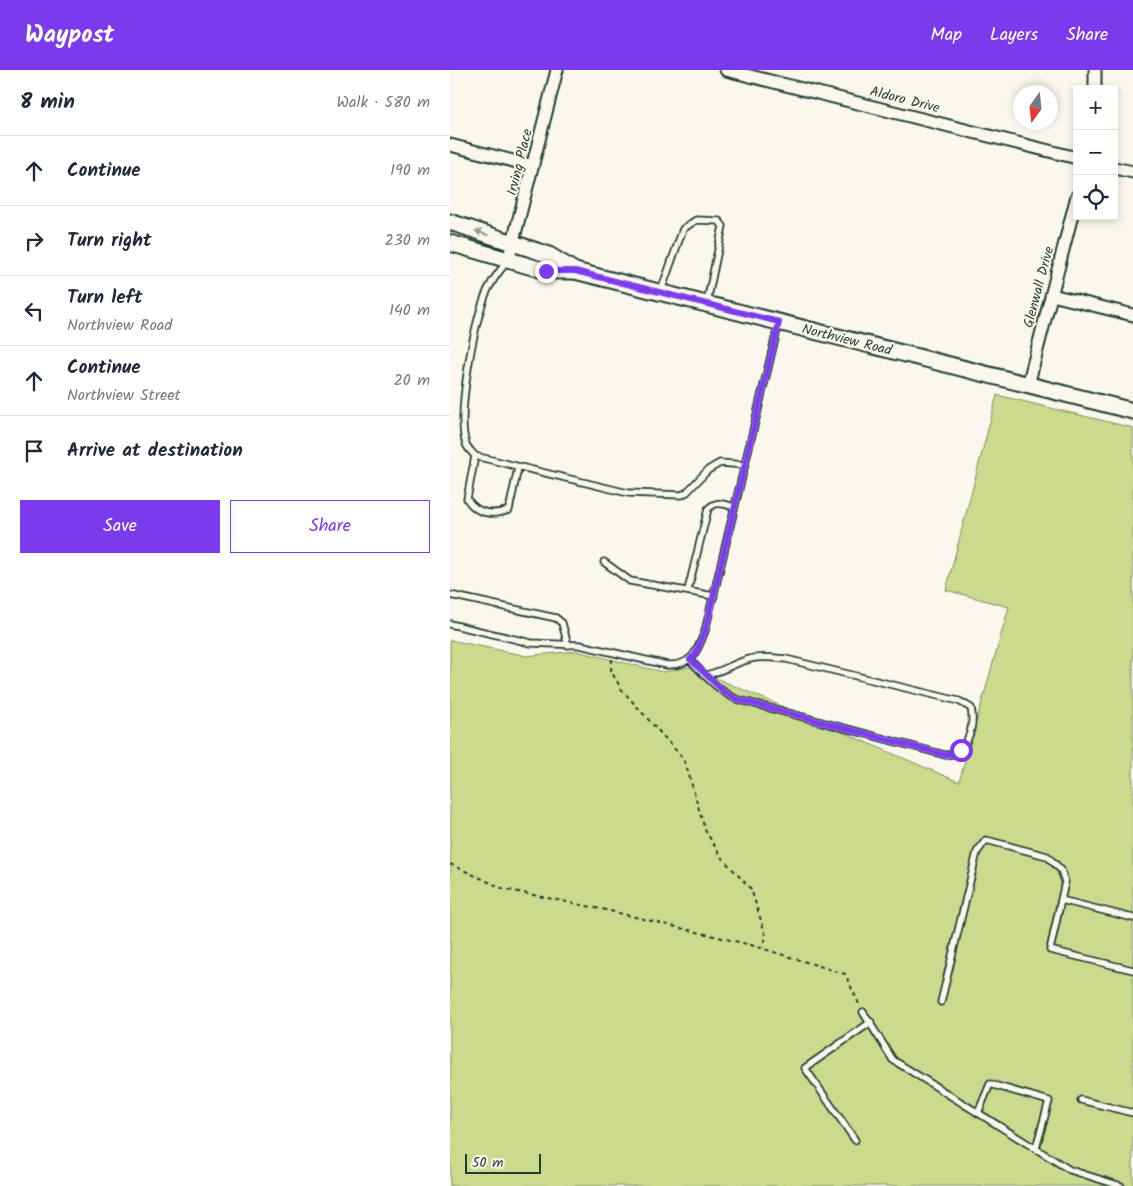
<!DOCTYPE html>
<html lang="en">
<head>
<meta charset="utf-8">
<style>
  :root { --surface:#fff; --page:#f2f2f3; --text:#1f2937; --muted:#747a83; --line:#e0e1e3; --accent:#7c3aed }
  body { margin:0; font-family:Kalam,sans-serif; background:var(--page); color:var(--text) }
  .controls { position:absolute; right:15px; top:15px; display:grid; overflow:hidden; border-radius:0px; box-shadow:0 2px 8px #0003 }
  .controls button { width:45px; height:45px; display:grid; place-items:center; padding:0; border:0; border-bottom:1px solid var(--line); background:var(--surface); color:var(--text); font:25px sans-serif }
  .compass { position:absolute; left:563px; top:15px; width:45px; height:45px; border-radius:50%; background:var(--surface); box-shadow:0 2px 8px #0003; rotate:195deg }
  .scale { position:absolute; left:15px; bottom:12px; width:76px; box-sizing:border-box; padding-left:5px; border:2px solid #1f3d34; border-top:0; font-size:14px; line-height:18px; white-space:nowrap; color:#1f3d34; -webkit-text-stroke:4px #fbf7ec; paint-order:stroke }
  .stop { position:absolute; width:15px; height:15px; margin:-11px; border:4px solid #7c3aed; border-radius:50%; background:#fff }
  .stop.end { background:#7c3aed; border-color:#fff; box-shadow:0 1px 5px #0008 }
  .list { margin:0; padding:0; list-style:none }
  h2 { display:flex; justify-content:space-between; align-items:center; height:65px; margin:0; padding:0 20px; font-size:21px }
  h2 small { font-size:16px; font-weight:400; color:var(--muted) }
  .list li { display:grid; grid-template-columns:32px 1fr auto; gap:15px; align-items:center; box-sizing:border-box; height:70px; padding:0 20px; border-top:1px solid var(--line) }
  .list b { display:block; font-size:19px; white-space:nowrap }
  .list p { margin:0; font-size:16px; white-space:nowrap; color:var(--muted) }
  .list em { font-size:16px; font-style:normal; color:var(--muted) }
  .actions { display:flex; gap:10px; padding:15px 20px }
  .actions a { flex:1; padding:11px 0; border:1px solid var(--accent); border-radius:0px; text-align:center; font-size:18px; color:var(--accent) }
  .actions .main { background:var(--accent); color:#fff }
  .icon { flex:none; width:28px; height:28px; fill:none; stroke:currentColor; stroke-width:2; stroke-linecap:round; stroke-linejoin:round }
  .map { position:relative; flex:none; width:683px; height:1116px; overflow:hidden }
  header { display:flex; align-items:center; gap:30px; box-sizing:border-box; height:70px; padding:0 25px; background:var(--accent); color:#fff }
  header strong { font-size:24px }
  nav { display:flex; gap:28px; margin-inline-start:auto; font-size:18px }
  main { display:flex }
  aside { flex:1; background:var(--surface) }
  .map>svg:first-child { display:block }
  .green { fill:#ccda8d; stroke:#768c60 }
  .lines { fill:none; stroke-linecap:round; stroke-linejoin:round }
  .service-casing { stroke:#1f3d34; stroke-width:9 }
  .minor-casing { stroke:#1f3d34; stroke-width:15 }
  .tertiary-casing { stroke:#1f3d34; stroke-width:19 }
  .path { stroke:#1f3d34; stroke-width:2; stroke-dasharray:4 4; stroke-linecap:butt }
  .service { stroke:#fbf7ec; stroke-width:5.5 }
  .minor { stroke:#fbf7ec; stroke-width:11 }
  .tertiary { stroke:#fbf7ec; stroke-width:15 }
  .oneway { fill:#8d9a90 }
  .route { stroke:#7c3aed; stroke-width:6 }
  .labels { text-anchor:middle; stroke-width:4; stroke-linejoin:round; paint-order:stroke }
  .street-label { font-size:14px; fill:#1f3d34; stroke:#fbf7ec }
</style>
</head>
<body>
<header>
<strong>Waypost</strong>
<nav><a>Map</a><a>Layers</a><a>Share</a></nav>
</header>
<main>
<aside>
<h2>8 min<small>Walk · 580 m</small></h2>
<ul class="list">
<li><svg class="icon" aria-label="ahead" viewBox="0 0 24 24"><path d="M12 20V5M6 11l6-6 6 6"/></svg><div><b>Continue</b></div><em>190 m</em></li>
<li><svg class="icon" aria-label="right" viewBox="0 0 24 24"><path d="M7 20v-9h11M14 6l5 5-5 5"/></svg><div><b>Turn right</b></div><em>230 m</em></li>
<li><svg class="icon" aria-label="left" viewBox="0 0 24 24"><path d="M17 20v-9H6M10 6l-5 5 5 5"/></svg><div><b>Turn left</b><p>Northview Road</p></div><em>140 m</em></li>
<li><svg class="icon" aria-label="ahead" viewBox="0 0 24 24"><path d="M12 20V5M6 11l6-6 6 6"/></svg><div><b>Continue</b><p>Northview Street</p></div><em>20 m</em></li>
<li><svg class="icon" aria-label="arrive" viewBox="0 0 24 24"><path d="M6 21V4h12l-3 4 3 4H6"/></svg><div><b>Arrive at destination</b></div></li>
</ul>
<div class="actions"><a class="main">Save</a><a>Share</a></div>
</aside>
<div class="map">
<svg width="683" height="1116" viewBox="0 0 683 1116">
  <rect width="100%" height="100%" fill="#fbf7ec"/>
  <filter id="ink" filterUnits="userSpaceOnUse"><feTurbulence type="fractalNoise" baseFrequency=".02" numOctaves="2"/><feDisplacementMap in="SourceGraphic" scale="10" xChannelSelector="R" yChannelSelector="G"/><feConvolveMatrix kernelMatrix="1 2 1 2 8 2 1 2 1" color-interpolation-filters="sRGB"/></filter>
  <g filter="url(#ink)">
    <path class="green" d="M547,325L683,358V1116H0V570L77,586L126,581L213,602L240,597L509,712L559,537L496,520Z"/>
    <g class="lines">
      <g class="service-casing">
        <g id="service">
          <path d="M58,191C49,201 40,213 35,226C24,256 6,345 16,374C18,379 22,382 25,386L178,423L232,425L237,422L258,400L270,393L295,395"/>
          <path d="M211,221L233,159L246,150L269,151L273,156L257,232"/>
          <path d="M25,386L17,429C27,444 42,446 59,440L68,398"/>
          <path d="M154,492L180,511L264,526"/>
          <path d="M238,520L258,439C266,430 274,434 284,437"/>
          <path d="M0,525L106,548L112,553L118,575"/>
          <path d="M0,554L81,573L130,575L217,595C242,596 247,582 255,561L329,252"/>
          <path d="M239,589C254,604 267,620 286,629L495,685C517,685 525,657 521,638L509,631L336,589C324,588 312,586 300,589C285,592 271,603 255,605"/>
          <path d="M611,830L683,848"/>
          <path d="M491,932L527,782L536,770L597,786L611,800L615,812L600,880L683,900"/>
          <path d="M413,942L443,990L620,1100L671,1116"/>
          <path d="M631,1030L683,1043"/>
          <path d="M528,1043L540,1014L599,1031L586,1078"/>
          <path d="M405,1070L355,998L421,952"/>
        </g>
      </g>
      <g class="minor-casing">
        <g id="minor">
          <path d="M276,0L627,88"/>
          <path d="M645,19V0"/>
          <path d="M0,75L83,96"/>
          <path d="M664,98L683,102"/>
          <path d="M58,191L107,0"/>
          <path d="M602,225L683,245"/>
          <path d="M578,315L627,126"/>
        </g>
      </g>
      <g class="tertiary-casing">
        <g id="tertiary">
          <path d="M0,152L99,185L125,201L683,341"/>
          <path d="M0,173L96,201H123"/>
        </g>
      </g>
      <g class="path">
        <path d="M162,589L161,601L172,620L231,686L236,695L255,760L272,788L301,819L316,866L313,877"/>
        <path d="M0,794L54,819L156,840L301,875L395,904L410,936"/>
      </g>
      <use href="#service" class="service"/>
      <use href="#minor" class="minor"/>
      <use href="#tertiary" class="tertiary"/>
    </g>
    <defs><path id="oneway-solid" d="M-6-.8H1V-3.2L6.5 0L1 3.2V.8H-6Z" transform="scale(1.25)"/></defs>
    <use class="oneway" href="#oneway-solid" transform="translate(32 163) rotate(-161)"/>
  </g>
  <g class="lines" filter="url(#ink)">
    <path class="route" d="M96,201H125L329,252L255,561L245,585L240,589L274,622L286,629L495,685L506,683L511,680"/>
  </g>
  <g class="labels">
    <g class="street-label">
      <text transform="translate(455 29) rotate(14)" y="5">Aldoro Drive</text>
      <text transform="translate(69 92) rotate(-76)" y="5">Irving Place</text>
      <text transform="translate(588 217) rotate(-75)" y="5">Glenwall Drive</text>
      <text transform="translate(397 269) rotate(14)" y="5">Northview Road</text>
    </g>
  </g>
</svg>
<div class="controls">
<button>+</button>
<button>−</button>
<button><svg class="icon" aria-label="locate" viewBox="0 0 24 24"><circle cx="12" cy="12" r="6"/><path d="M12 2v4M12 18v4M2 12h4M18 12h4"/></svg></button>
</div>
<svg class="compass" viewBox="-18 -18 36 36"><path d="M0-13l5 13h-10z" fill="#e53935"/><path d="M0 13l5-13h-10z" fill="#747a83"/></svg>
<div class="scale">50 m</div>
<div class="stop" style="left:511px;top:680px"></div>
<div class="stop end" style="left:96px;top:201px"></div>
</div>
</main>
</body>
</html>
